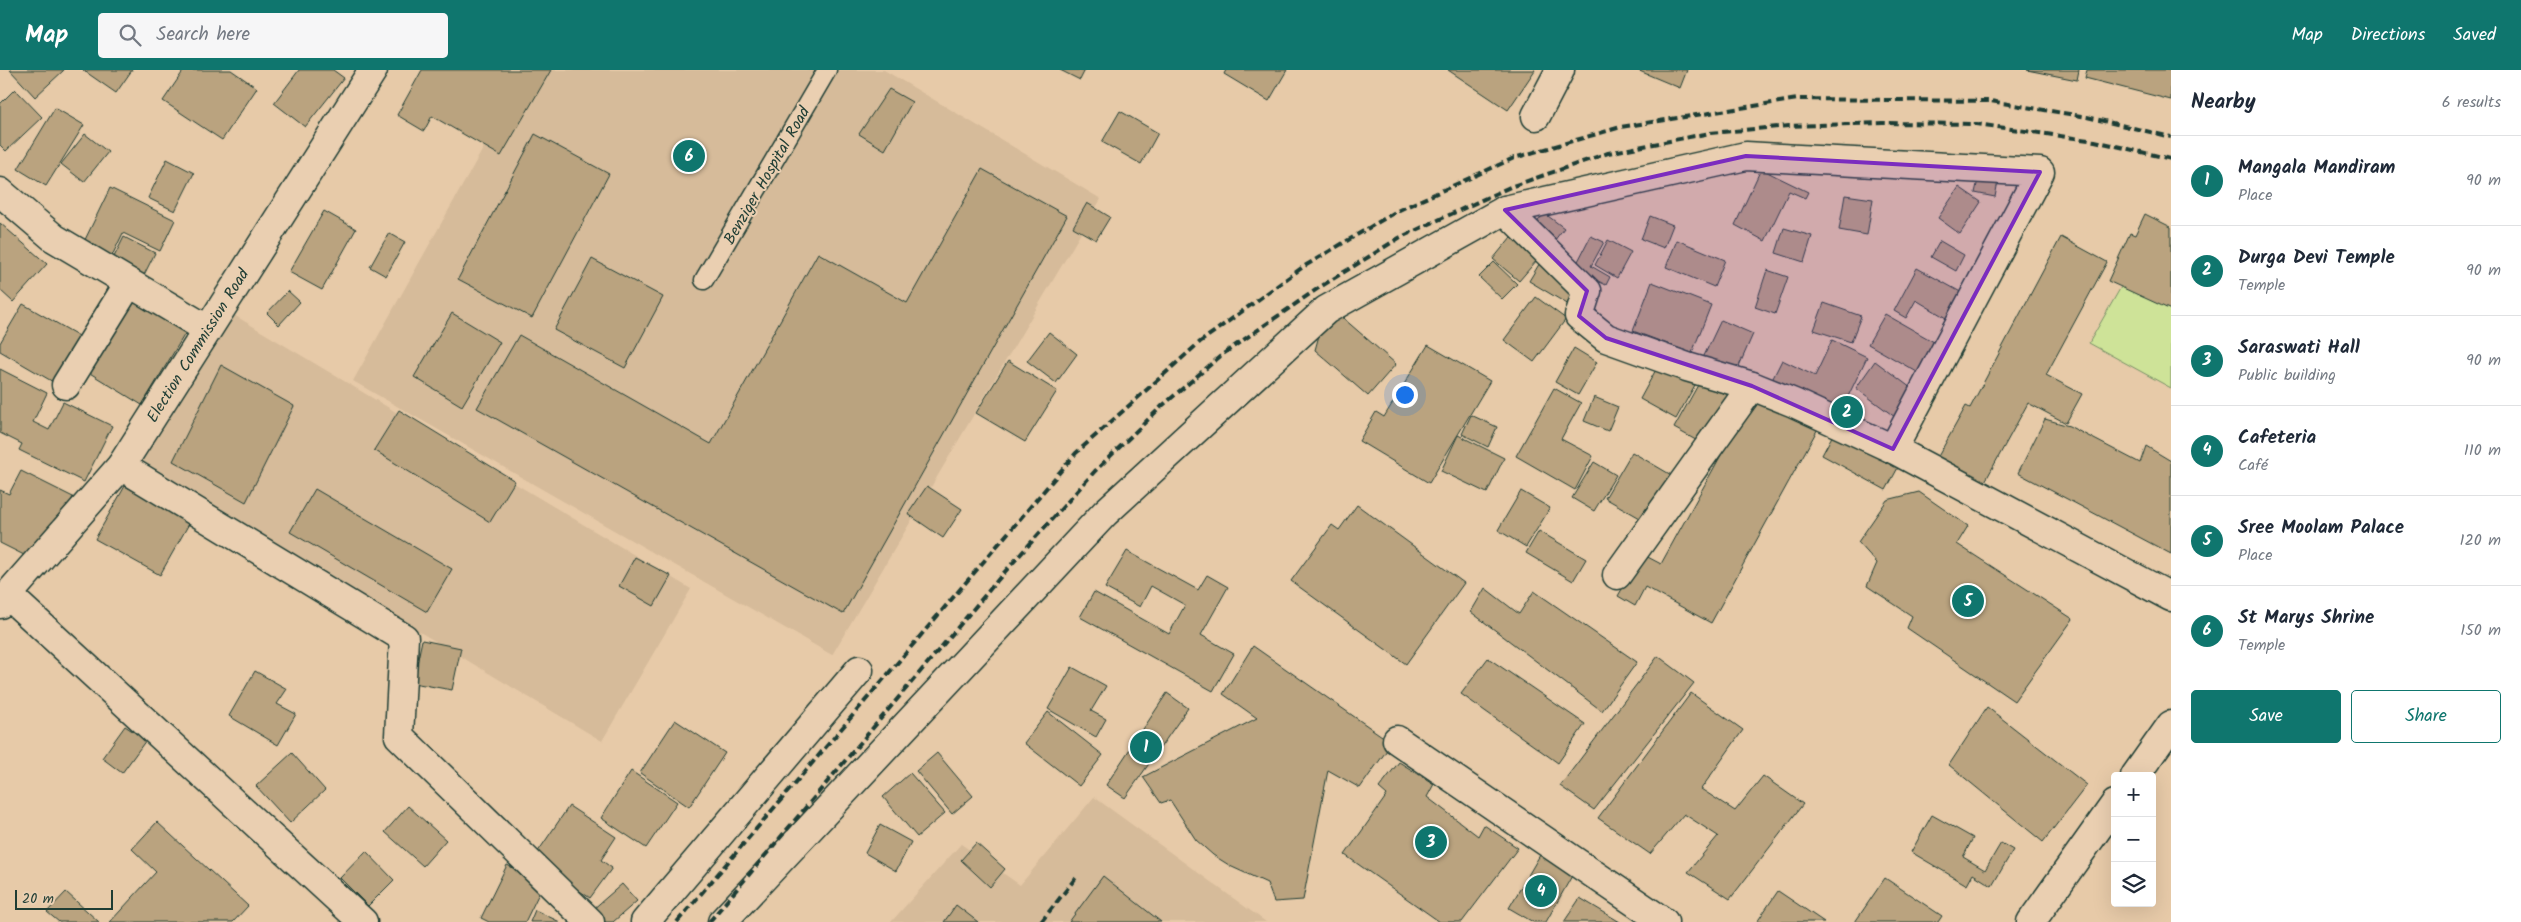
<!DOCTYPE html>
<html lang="en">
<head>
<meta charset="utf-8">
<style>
  :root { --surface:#fff; --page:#f6f6f7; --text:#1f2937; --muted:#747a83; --line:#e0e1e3; --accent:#0f766e }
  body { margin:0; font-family:Kalam,sans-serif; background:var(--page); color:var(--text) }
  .controls { position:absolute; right:15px; bottom:15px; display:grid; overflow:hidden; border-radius:5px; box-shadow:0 5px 20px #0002 }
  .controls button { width:45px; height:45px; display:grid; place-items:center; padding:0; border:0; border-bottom:1px solid var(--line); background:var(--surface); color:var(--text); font:25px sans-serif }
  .scale { position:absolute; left:15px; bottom:12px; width:98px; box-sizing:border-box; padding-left:5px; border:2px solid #1f3d34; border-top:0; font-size:14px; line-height:18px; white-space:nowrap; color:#1f3d34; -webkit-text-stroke:4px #eacfb1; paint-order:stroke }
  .you { position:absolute; left:1404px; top:324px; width:18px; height:18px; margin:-12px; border:4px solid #fff; border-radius:50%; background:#1a73e8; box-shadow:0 0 0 8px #1a73e833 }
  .badge { display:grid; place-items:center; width:32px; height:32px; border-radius:50%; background:var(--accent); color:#fff; font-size:16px; font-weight:700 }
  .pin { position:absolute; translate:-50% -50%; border:2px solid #fff; box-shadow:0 1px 5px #0006 }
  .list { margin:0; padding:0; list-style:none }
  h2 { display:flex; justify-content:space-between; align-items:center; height:65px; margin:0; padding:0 20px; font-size:21px }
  h2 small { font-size:16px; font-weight:400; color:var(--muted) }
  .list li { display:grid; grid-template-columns:32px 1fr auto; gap:15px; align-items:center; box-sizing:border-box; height:90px; padding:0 20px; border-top:1px solid var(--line) }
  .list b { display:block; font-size:19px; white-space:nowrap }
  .list p { margin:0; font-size:16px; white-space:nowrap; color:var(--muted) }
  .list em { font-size:16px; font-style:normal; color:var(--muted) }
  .actions { display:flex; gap:10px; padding:15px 20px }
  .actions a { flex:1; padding:11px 0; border:1px solid var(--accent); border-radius:5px; text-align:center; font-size:18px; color:var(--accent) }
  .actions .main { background:var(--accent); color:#fff }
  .icon { flex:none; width:28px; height:28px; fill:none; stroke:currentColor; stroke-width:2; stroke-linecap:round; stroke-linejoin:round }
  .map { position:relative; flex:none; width:2171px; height:852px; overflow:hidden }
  header { display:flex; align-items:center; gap:30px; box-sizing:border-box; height:70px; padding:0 25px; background:var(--accent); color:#fff }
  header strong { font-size:24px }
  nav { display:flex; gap:28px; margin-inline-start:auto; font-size:18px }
  .search { width:350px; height:45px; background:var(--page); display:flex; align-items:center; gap:12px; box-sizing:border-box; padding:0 18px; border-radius:5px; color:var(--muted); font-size:19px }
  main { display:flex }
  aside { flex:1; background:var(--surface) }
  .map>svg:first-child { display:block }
  .built { fill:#d6bb9a }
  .green { fill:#cee398; stroke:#769066 }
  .building { fill:#baa37f; stroke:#1f3d34 }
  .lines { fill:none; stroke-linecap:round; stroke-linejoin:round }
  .lane-casing { stroke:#1f3d34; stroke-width:21 }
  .street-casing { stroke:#1f3d34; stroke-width:31 }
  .secondary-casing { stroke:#1f3d34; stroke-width:31 }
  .lane { stroke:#eacfb1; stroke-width:18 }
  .street { stroke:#eacfb1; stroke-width:28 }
  .secondary { stroke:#eacfb1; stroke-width:28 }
  .rail { stroke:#1f3d34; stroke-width:4; stroke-dasharray:8 4; stroke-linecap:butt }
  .marked { fill:#7b2cbf; fill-opacity:0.2; stroke:#7b2cbf; stroke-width:4; stroke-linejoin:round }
  .labels { text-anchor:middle; stroke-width:4; stroke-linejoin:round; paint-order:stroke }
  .street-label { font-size:16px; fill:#1f3d34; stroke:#eacfb1 }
</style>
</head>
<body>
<header>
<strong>Map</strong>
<div class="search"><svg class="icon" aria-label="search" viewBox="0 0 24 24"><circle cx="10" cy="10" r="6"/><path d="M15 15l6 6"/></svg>Search here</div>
<nav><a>Map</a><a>Directions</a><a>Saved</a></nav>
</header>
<main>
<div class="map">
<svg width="2171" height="852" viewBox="0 0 2171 852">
  <rect width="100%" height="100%" fill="#e7caa8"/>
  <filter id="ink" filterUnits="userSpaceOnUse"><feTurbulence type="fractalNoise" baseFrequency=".02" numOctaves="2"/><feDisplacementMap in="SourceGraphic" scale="10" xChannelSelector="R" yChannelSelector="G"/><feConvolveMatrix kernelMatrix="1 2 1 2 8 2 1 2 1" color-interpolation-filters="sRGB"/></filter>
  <g filter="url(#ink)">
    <g class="built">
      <path d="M527,0H884L1101,129L832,585L353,311Z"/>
      <path d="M234,245L691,519L602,671L137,393Z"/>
      <path d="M1094,727L1266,852H891L961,774L1020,815Z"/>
    </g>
    <path class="green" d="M2141,182L2171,199V318L2089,273Z"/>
    <g class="building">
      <path d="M10,0H64L35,27Z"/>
      <path d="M83,0H132L116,23Z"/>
      <path d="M184,0H231L257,18L222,70L163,31Z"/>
      <path d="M299,0H333L344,8L305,57L274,33Z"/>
      <path d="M422,0H551L501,86L432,46L424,61L397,45Z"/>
      <path d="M1060,0H1085L1080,10Z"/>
      <path d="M1226,0H1287L1269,31L1224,4Z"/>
      <path d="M1448,0H1535L1508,40Z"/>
      <path d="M1637,0H1687L1680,18Z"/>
      <path d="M2027,0H2079L2077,10Z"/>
      <path d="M2087,0H2171V30L2085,8Z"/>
      <path d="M15,19L42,47L6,81L0,75V34Z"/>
      <path d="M889,19L912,32L885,80L859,64Z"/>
      <path d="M55,38L84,55L46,116L18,99Z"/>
      <path d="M1120,41L1158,63L1141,94L1102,72Z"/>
      <path d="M85,64L108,82L84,112L61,94Z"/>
      <path d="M535,64L609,104L532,248L458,209Z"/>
      <path d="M167,89L194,103L175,141L148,128Z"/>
      <path d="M982,99L1067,146L843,544L477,338L519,265L711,374L818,183L907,233Z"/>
      <path d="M1761,99L1808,122L1805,128L1789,121L1765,171L1735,155Z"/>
      <path d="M1980,101L1999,106L1995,127L1975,123Z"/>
      <path d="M1959,117L1981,132L1960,164L1938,148Z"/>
      <path d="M110,118L175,150L160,181L123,163L109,192L81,178Z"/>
      <path d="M1845,125L1873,129L1867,165L1839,160Z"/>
      <path d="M1087,133L1110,147L1096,170L1073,157Z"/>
      <path d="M324,141L356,159L322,220L289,202Z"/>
      <path d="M1544,143L1564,158L1551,175L1531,161Z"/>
      <path d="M2145,144L2171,157V240L2108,211L2130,163L2135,165Z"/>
      <path d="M1650,146L1673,155L1664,178L1641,169Z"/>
      <path d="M0,153L47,194L13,232L0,220Z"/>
      <path d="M1784,158L1812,166L1804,192L1776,183Z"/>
      <path d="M389,163L405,172L386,206L370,197Z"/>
      <path d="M1591,166L1604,172L1591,196L1610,207L1606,215L1574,199Z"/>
      <path d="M124,167L155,183L141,211L110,195Z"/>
      <path d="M1511,167L1537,190L1519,211L1493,189Z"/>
      <path d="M2061,167L2107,192L2046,305L2082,324L2066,353L2028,333L1982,417L1935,392L1966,336L1970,338Z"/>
      <path d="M1608,170L1631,182L1617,208L1595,195Z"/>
      <path d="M1677,170L1725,190L1714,217L1666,197Z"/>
      <path d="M1940,171L1964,185L1956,201L1931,187Z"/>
      <path d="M592,189L663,227L625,298L554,260Z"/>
      <path d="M1541,191L1591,221L1579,241L1529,211Z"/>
      <path d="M1494,192L1517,214L1502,229L1479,207Z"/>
      <path d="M1917,198L1966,225L1951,251L1916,230L1906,248L1894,241Z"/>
      <path d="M1767,200L1788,207L1775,244L1755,237Z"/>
      <path d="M1652,212L1711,235L1692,283L1633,261Z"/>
      <path d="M288,221L300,232L279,255L267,243Z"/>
      <path d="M135,225L189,257L142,335L88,302Z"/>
      <path d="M1536,227L1566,249L1534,292L1504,270Z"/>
      <path d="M1824,233L1861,246L1851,272L1814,260Z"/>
      <path d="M23,234L81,267L55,313L0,281V273Z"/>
      <path d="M1326,240L1343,248L1396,294L1368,326L1315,280Z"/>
      <path d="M452,243L500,272L462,336L414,307Z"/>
      <path d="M1885,244L1941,276L1924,306L1868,274Z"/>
      <path d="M1721,250L1753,264L1736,303L1703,288Z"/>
      <path d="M1049,262L1077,284L1056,313L1027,291Z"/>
      <path d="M1832,270L1867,287L1840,343L1772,310L1782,290L1815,306Z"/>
      <path d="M1428,275L1490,311L1429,413L1359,371L1376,342L1384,347Z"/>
      <path d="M1574,278L1597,292L1578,325L1555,312Z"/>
      <path d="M1008,291L1057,321L1025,372L976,343Z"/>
      <path d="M1875,291L1919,324L1899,350L1856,318Z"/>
      <path d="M1659,294L1695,315L1676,349L1640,329Z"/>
      <path d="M221,295L294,336L246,432L173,391Z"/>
      <path d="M0,299L47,323L33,352L49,360L63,332L112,356L84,412L19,380L22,374L0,363Z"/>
      <path d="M1703,306L1733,323L1703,374L1674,358Z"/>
      <path d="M1554,318L1581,333L1561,369L1593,386L1575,420L1516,386Z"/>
      <path d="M1758,318L1821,353L1711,553L1645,517L1635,536L1618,526L1642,484L1661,494Z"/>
      <path d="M1594,327L1618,337L1608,361L1584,351Z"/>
      <path d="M399,340L515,411L490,452L374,380Z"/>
      <path d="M1471,345L1497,357L1488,377L1462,364Z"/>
      <path d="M2045,349L2069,356L2140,393L2146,376L2171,391V484L2018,403Z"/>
      <path d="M1837,357L1901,392L1886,420L1822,385Z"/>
      <path d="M1458,365L1504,388L1487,423L1441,401Z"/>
      <path d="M1632,382L1673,406L1647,452L1605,428Z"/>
      <path d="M1594,392L1616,405L1594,441L1572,428Z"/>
      <path d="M21,401L73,427L40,493L0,473V420L9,424Z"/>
      <path d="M125,416L190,452L160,505L95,469Z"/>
      <path d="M927,416L962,439L943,468L908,444Z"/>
      <path d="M315,419L452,499L427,542L290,462Z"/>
      <path d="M1521,421L1550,438L1526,477L1498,460Z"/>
      <path d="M1919,422L1968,456L1957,474L2073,549L2014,631L1907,558L1912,546L1867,516L1877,493L1858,472L1887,430Z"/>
      <path d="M1357,435L1464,513L1406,594L1291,511L1332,455L1339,460Z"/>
      <path d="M1539,461L1586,489L1573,511L1526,483Z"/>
      <path d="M1127,481L1198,520L1207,505L1228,517L1201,565L1234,584L1213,621L1080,547L1094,522L1169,564L1185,535L1151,516L1140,537L1105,518Z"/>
      <path d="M635,487L671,506L654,536L619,516Z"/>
      <path d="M1485,518L1519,544L1534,521L1637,592L1602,641L1471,542Z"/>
      <path d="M422,570L461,578L452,620L413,613Z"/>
      <path d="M1253,576L1392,673L1360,718L1328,700L1303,830L1274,832L1267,813L1232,797L1213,785L1196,770L1170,730L1161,733L1143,707L1257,648L1223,624Z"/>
      <path d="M1658,586L1694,613L1594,740L1560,716Z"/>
      <path d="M1488,588L1585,654L1558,693L1461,624Z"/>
      <path d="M1072,597L1106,616L1091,641L1106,649L1096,667L1048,639Z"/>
      <path d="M255,601L287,619L277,634L296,644L278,675L229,646Z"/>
      <path d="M1167,623L1188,638L1125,728L1106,715Z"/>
      <path d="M1691,623L1743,660L1701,719L1735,741L1763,706L1803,734L1730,829L1688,802L1718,766L1684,744L1650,784L1598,748Z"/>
      <path d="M1987,637L2087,715L2043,772L1949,695Z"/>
      <path d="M1048,642L1103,685L1079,716L1024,673Z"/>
      <path d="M675,650L725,683L689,737L640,703Z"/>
      <path d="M125,656L146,670L122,703L102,688Z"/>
      <path d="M292,683L325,720L290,753L256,716Z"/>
      <path d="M937,683L973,726L952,744L916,701Z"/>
      <path d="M1399,692L1434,714L1427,727L1478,766L1484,755L1518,778L1462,852H1440L1345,785L1387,725L1379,718Z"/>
      <path d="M631,701L677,732L646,778L601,748Z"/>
      <path d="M910,703L945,743L917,767L883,727Z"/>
      <path d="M408,736L446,770L423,796L385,762Z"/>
      <path d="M569,736L616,767L601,790L612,798L590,828L533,789Z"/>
      <path d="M1932,745L1973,768L1963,787L1985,800L2001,773L2013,780L1992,816L1973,804L1967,815L1911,782Z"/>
      <path d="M157,752L248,836L233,852H110L156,802L132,779Z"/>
      <path d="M880,755L911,772L896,801L865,783Z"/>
      <path d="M976,773L1005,799L990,817L961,790Z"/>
      <path d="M366,781L394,810L368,836L340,808Z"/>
      <path d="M1540,785L1573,804L1546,852H1533L1509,838Z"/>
      <path d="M507,795L544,813L525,852H489L481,848Z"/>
      <path d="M1103,806L1161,852H1069Z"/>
      <path d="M1885,808L1942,846L1938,852H1855Z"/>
      <path d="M622,814L637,831L613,852H603L592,840Z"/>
      <path d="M1778,821L1824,852H1757Z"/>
      <path d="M66,822L99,852H59L47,842Z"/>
      <path d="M1580,828L1620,852H1564Z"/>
      <path d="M956,835L978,852H944Z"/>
      <path d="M535,840L560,852H530Z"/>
    </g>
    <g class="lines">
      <g class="lane-casing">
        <path id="lane" d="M704,210L827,0"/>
      </g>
      <g class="street-casing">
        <g id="street">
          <path d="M1536,46L1560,0"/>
          <path d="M0,122L54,168L207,259"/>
          <path d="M1505,140L1587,221L1579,246L1606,268L1687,297L1752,316L1794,333L1893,379"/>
          <path d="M66,315L129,213"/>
          <path d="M121,396L404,568L399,666L590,852"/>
          <path d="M1617,505L1752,316"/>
          <path d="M9,526L363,852"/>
          <path d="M0,534L121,396L373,0"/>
          <path d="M1397,670L1664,852"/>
          <path d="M645,852L859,600"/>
          <path d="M722,852L1105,443L1326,240L1505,140L1746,86L2040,102L1893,379L2171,527"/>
        </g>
      </g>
      <g class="secondary-casing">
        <g id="secondary">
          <path d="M2135,706L2171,655"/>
          <path d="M2031,852L2115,734"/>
        </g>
      </g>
      <use href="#lane" class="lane"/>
      <use href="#street" class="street"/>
      <use href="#secondary" class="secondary"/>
      <g class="rail">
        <path d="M677,852L1076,383L1200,272L1303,197L1397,141L1514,88L1621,57L1798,29L1990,31L2087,47L2171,67"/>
        <path d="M709,852L1002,505L1095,401L1162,336L1223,284L1320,217L1399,168L1510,117L1608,83L1710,63L1789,56L1882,53L1977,54L2095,71L2171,89"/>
        <path d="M1041,852L1078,805"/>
      </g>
    </g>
  </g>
  <path class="marked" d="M1746,86L2040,102L1893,379L1752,316L1606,268L1579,246L1587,221L1505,140Z"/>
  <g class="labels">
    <g class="street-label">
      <text transform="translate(766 105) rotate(-60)" y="6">Benziger Hospital Road</text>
      <text transform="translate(197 275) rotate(-58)" y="6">Election Commission Road</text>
    </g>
  </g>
</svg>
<div class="controls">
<button>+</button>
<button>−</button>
<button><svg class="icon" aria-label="layers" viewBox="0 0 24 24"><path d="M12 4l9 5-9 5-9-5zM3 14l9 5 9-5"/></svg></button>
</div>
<div class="scale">20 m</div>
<div class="you"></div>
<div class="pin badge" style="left:1146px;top:677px">1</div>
<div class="pin badge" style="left:1847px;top:342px">2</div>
<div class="pin badge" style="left:1431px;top:772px">3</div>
<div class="pin badge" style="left:1541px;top:821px">4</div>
<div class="pin badge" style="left:1968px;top:531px">5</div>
<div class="pin badge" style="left:689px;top:86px">6</div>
</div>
<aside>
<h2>Nearby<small>6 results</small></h2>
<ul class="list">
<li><span class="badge">1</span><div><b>Mangala Mandiram</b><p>Place</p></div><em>90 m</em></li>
<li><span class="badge">2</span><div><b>Durga Devi Temple</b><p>Temple</p></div><em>90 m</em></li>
<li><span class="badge">3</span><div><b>Saraswati Hall</b><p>Public building</p></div><em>90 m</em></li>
<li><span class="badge">4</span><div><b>Cafeteria</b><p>Café</p></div><em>110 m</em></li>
<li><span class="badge">5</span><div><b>Sree Moolam Palace</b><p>Place</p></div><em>120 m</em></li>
<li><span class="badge">6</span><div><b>St Marys Shrine</b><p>Temple</p></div><em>150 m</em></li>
</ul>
<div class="actions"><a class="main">Save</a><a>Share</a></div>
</aside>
</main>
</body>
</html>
